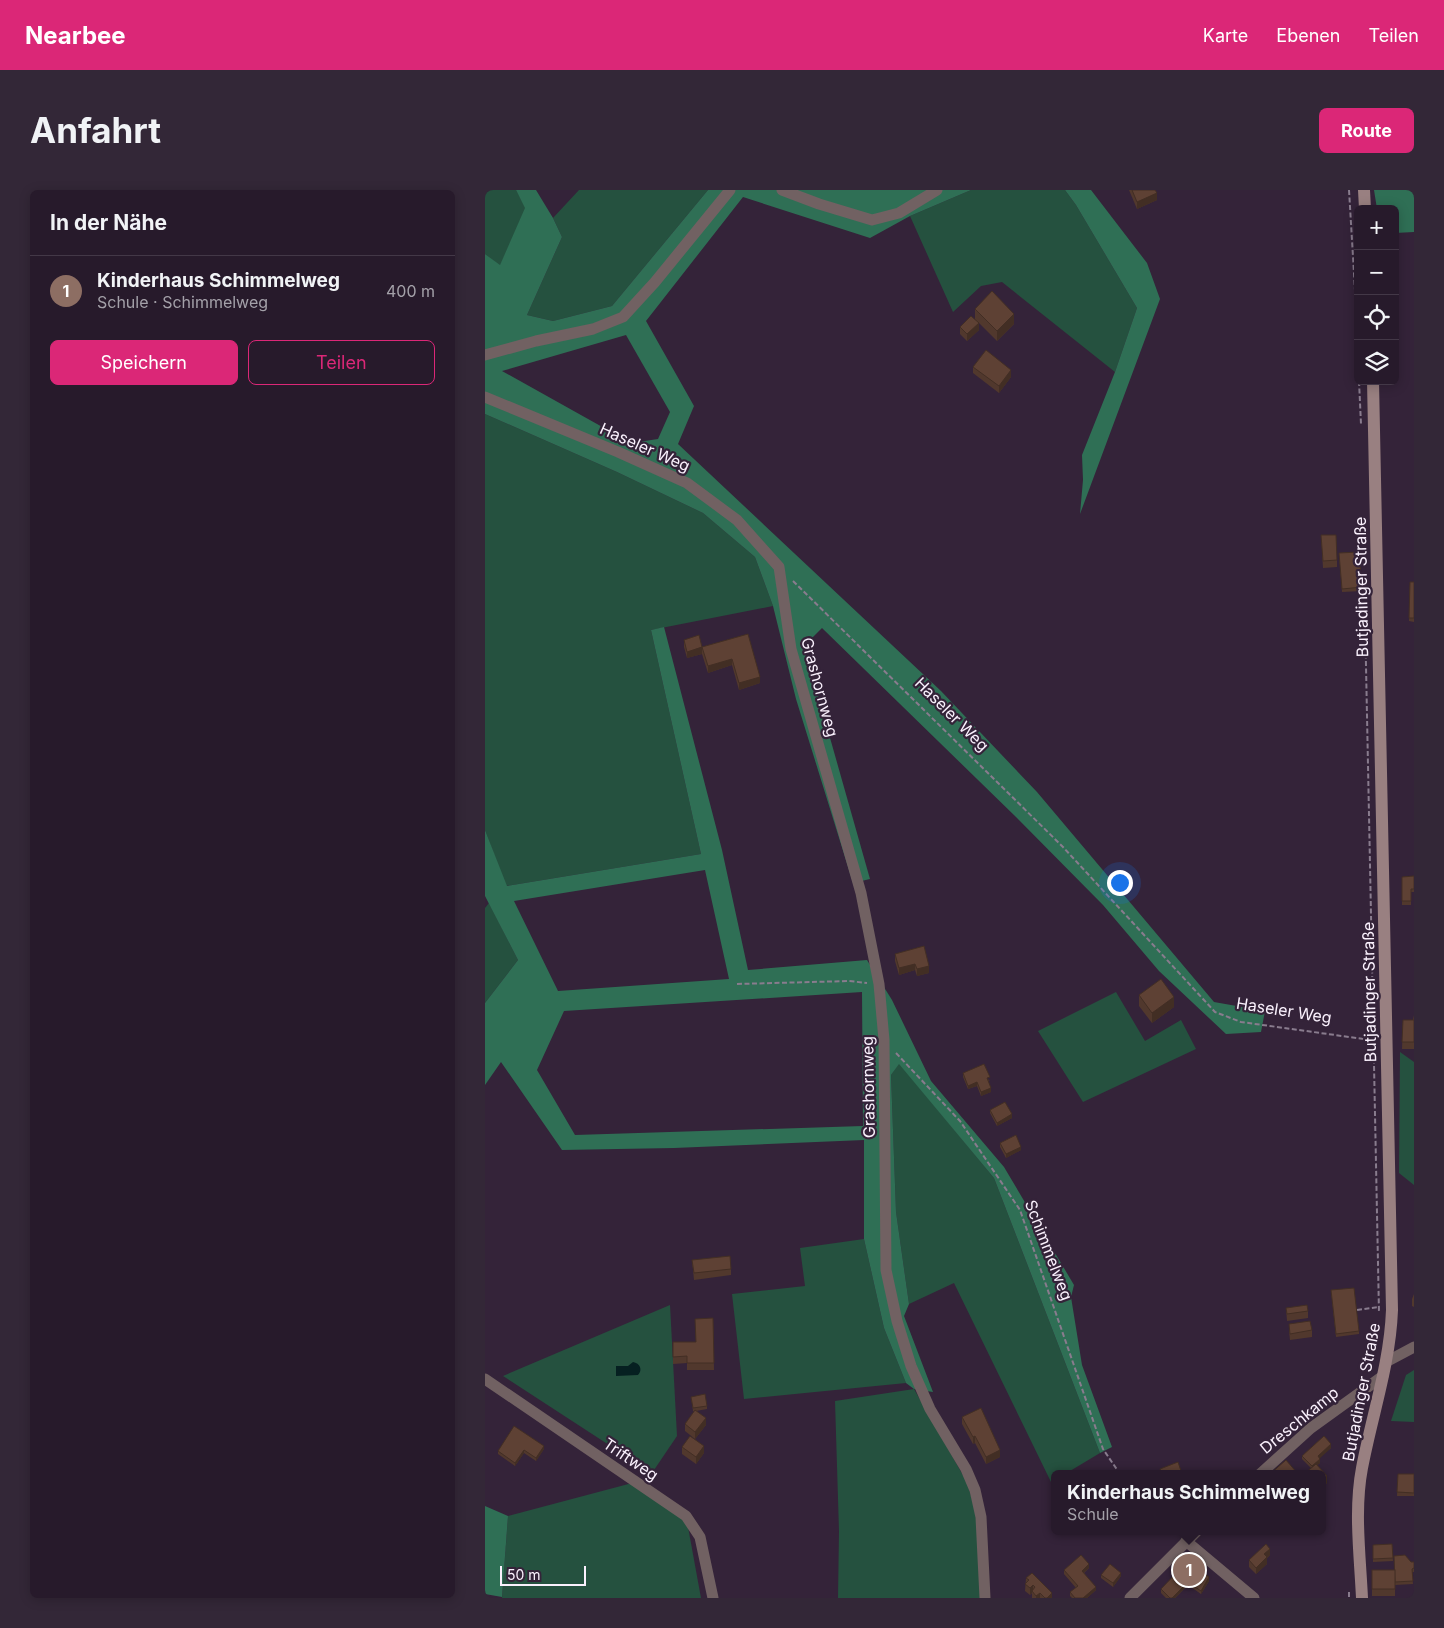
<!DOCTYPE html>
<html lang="de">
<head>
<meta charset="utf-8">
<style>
  :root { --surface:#271a2b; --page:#332737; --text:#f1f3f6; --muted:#a4a1a9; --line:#433847; --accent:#db2777 }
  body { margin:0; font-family:Inter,sans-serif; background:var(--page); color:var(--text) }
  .controls { position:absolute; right:15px; top:15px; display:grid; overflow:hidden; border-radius:8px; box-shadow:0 2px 12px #0003 }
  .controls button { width:45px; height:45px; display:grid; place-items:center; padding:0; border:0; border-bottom:1px solid var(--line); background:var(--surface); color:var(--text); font:25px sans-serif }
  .scale { position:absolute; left:15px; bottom:12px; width:86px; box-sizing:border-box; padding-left:5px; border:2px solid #faf1fd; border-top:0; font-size:14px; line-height:18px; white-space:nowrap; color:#faf1fd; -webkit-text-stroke:4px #342339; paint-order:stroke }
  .you { position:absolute; left:634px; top:692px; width:18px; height:18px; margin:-12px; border:4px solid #fff; border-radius:50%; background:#1a73e8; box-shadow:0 0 0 8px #1a73e833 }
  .badge { display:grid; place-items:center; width:32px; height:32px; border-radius:50%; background:var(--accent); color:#fff; font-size:16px; font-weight:700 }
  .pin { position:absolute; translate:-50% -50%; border:2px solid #fff; box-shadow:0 1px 5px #0006 }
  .popup { position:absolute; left:566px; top:1280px; width:275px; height:65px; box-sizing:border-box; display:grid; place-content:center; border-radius:8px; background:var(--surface); filter:drop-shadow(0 1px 4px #0005); font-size:16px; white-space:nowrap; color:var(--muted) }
  .popup b { font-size:19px; color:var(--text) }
  .popup::after { content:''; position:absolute; left:50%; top:100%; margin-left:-10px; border:10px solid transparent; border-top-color:var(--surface) }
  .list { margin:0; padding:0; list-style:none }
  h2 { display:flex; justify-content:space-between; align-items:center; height:65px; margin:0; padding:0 20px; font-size:21px }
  h2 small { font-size:16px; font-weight:400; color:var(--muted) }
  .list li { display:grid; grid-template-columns:32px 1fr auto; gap:15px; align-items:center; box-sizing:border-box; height:70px; padding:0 20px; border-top:1px solid var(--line) }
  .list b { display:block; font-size:19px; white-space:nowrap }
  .list p { margin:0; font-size:16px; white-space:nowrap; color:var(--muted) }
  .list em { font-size:16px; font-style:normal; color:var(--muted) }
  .actions { display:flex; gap:10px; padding:15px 20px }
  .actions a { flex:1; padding:11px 0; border:1px solid var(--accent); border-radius:8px; text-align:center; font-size:18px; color:var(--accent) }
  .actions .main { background:var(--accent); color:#fff }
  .icon { flex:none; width:28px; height:28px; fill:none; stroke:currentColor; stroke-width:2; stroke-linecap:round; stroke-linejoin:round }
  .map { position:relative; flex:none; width:929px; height:1408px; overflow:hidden; border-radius:8px }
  header { display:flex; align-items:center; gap:30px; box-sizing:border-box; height:70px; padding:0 25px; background:var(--accent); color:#fff }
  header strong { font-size:24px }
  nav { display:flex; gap:28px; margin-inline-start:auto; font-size:18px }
  .intro { display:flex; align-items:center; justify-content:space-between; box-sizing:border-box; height:120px; padding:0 30px }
  h1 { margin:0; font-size:35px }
  .button { padding:12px 22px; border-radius:8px; background:var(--accent); color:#fff; font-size:18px; font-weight:700 }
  main { display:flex; gap:30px; padding:0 30px }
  aside { flex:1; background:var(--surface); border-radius:8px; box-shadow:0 2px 12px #0003 }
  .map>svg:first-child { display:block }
  .green { fill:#25513f }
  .forest { fill:#2f6f55; fill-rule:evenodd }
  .water { fill:#062021 }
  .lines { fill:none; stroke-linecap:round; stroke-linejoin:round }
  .path { stroke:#897c8e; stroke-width:2; stroke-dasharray:5 2.5; stroke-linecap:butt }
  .street { stroke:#716162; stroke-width:11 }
  .secondary { stroke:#998081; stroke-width:12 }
  .wall { fill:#51382d }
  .shaded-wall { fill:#422e24 }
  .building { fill:#5e4134; stroke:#422e24 }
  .labels { text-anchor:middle; stroke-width:4.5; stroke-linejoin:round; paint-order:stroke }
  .street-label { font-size:16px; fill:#faf1fd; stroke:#342339 }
</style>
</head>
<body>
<header>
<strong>Nearbee</strong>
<nav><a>Karte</a><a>Ebenen</a><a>Teilen</a></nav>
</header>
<div class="intro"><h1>Anfahrt</h1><a class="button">Route</a></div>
<main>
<aside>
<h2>In der Nähe<small></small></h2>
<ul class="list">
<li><span class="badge" style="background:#8d6e63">1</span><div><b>Kinderhaus Schimmelweg</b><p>Schule · Schimmelweg</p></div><em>400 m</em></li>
</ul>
<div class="actions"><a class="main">Speichern</a><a>Teilen</a></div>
</aside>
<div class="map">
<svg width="929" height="1408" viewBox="0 0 929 1408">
  <rect width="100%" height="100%" fill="#342339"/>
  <g class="green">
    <path d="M0,0H31L41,18L15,76L0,64Z"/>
    <path d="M94,0H223L127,116L68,131L42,125L77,47L68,28Z"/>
    <path d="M486,0H580L591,15L652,118L630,182L517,92L496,96L468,122L425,26Z"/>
    <path d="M0,224L132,282L218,323L270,367L288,416L166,440L216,664L21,696L0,640Z"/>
    <path d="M4,713L33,770L0,813V718Z"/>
    <path d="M631,802L660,851L696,830L711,859L598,912L553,841Z"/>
    <path d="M915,862L929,872V995L914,983Z"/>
    <path d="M414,873L509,988L615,1263L580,1284H570V1290L566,1292L469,1093L424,1114L411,1022L406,885Z"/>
    <path d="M379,1049L399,1138L421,1193L259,1209L247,1104L320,1096L315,1058Z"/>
    <path d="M185,1115L192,1246L167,1283L18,1186Z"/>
    <path d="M929,1180V1232L906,1231L921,1185Z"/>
    <path d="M429,1199L483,1294L492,1329L496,1408H353L354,1341L350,1211Z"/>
    <path d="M151,1292L201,1326L216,1408H17L23,1326Z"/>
  </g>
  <g class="forest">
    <path d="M31,0H51L68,28L77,47L42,125L68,131L127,116L223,0H486L425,26L385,48L258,7L161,131L209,216L193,254L456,501L552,602L729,812L780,821L776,842L741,844L674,781L618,715L531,627L337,438L319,456L385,689L368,693L311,509L288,416L270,367L218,323L132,282L0,224V64L15,75L40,18ZM141,145L185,222L173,249L146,253L17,181Z"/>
    <path d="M580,0H606L662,73L675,109L595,324L598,290L597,265L630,182L652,118L591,15Z"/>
    <path d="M889,0H929V42L910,43V19H892Z"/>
    <path d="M179,437L237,660L263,780L382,770L407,810L446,891L519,977L589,1095L586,1107L597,1175L627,1257L615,1263L509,988L414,874L406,885L411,1022L424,1114L419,1126L448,1202L429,1199L421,1193L399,1138L379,1049V950L189,958L77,960L16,872L0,895V813L33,770L0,706V640L22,696L216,664L166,440ZM220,680L244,789L73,801L29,711ZM377,802L378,936L90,945L52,880L79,821Z"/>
    <path d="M0,1316L23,1326L17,1407L0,1404Z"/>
  </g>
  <path class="water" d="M148,1172C155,1173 158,1180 153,1185L131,1186V1176H143Z"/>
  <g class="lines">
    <g class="path">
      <path d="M864,0L873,150"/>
      <path d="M874,191L876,234"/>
      <path d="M308,391L578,657L730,822L756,832L886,850"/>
      <path d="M880,426L894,1123"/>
      <path d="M252,794L364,791L382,793"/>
      <path d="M411,863L475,931L535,1020L618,1259L635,1284"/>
      <path d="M872,1120L894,1117"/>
      <path d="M864,1402V1408"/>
    </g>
    <g class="street">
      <path d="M297,0L334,14L387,30L414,23L452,0"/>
      <path d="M0,165L51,151L108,139L138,127L170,92L245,0"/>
      <path d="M0,207L133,262L202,293L252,330L294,377L306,459L376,703L394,794L399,850L401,1080L412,1131L426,1176L445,1219L481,1279L490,1300L496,1327L500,1408"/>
      <path d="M901,1172L929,1157"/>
      <path d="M0,1189L201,1326L215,1347L228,1408"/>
      <path d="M775,1284L826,1238L898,1186"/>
      <path d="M701,1351L769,1408"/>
      <path d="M645,1408L712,1341"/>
    </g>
    <g class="secondary">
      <path d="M879,0L880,19"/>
      <path d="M877,1408C875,1365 869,1320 877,1278C887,1225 905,1174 907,1120L888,191"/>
    </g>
  </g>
  <g class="wall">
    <path d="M644,0H670L672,10L652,19Z"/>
    <path d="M490,119L529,134L512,151L494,133V140L482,151L475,144V137L490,129Z"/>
    <path d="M488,177L526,187L514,203L488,183Z"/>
    <path d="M836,345L852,370V377L838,378Z"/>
    <path d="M874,362L877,401L857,402L854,363Z"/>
    <path d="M925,392H929V432L924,431Z"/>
    <path d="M263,444L275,493L254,500L247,475L223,483L217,464V457Z"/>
    <path d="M199,450L217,464L202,468L199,457Z"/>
    <path d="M929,686V702H926V715H917V687Z"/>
    <path d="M439,756L444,783L432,786L430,780L414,785L410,771V764Z"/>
    <path d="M654,805L689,817L667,833L654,816Z"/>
    <path d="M929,825V859H917L918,830H928Z"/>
    <path d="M478,883L505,890L503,891L506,902L496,906L492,896L483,899L478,887Z"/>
    <path d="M505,920L527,928L512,936L505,923Z"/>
    <path d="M515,953L536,960L521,968L515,957Z"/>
    <path d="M207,1070L246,1079V1085L209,1090Z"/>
    <path d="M846,1100L874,1141V1144L851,1147Z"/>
    <path d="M929,1104V1117L927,1116V1109Z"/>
    <path d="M801,1118L823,1121V1128L802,1131Z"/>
    <path d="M228,1128L229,1180H202V1173L188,1174V1152H211Z"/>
    <path d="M804,1134L827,1140V1147L805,1150L804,1141Z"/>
    <path d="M206,1207L222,1216V1219L211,1221L221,1235L210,1249L200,1241V1234L210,1221H208Z"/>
    <path d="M477,1227L515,1267L501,1274L490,1253L488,1254L477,1234Z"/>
    <path d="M839,1246L846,1254V1258L834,1268L835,1269V1273L832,1275L842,1286V1293L838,1296V1284H819L826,1278L817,1269V1266Z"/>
    <path d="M197,1257L219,1263L211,1274L197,1264Z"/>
    <path d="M59,1259L51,1271L39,1263L30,1276L13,1264V1261Z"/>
    <path d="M913,1284H929V1306H912Z"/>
    <path d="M907,1354L908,1371L888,1372V1355Z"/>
    <path d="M785,1365L782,1368V1374L771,1384L764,1377V1370Z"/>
    <path d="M926,1372H929V1382H927L928,1394L910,1395V1406H887V1380H909Z"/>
    <path d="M604,1378L599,1383L611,1400L602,1408H587L585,1406V1402L591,1398L579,1384V1380Z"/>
    <path d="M616,1385L636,1386L628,1397L616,1388Z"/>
    <path d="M541,1388L567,1408H547V1403L545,1405L540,1401Z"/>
    <path d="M704,1388L724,1391L716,1404L703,1395L690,1408H681L676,1403V1399Z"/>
  </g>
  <g class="shaded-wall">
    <path d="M672,3V10L652,19V12Z"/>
    <path d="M529,124V134L512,151V141Z"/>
    <path d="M494,133V140L482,151V144Z"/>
    <path d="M526,180V187L514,203V196Z"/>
    <path d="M217,457V464L202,468V462Z"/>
    <path d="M247,469V475L223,483V476Z"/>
    <path d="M275,487V493L254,500V493Z"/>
    <path d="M430,774V780L414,785V778Z"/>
    <path d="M444,776V783L432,786V779Z"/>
    <path d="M689,807V817L667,833V823Z"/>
    <path d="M492,892V896L483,899V896Z"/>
    <path d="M506,898V902L496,906V902Z"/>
    <path d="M527,924V928L512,936V933Z"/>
    <path d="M536,957V960L521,968V964Z"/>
    <path d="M221,1228V1235L210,1249V1242Z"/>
    <path d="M490,1246V1253L488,1254V1247Z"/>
    <path d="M846,1254V1258L833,1270V1266Z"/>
    <path d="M59,1256V1259L51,1271V1268Z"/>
    <path d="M219,1256V1263L211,1274V1267Z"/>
    <path d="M39,1260V1263L30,1276V1273Z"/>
    <path d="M515,1260V1267L501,1274V1267Z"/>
    <path d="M835,1269V1273L827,1280V1276Z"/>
    <path d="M842,1286V1293L838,1296V1289Z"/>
    <path d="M785,1359V1365L782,1368V1374L771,1384V1378L779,1364Z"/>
    <path d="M604,1374V1378L597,1384V1381Z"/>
    <path d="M636,1383V1386L628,1397V1393Z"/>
    <path d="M724,1387V1391L716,1404V1401Z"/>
    <path d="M703,1392V1395L690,1408H687Z"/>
    <path d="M548,1395V1402L547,1401V1403L545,1405V1398Z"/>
    <path d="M611,1397V1400L602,1408H598Z"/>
    <path d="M555,1403V1408H551V1406Z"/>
    <path d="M567,1403V1408H562Z"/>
  </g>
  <g class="building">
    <path d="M647,0H670L672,3L652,12Z"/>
    <path d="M507,101L529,124L512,141L490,119Z"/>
    <path d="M486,126L494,133L482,144L475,137Z"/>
    <path d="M501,160L526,180L514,196L488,177Z"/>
    <path d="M836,345H851L852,370L838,371Z"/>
    <path d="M874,362L877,397L857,399L854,363Z"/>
    <path d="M925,392H929V428H924Z"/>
    <path d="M263,444L275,487L254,493L247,469L223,476L217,457Z"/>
    <path d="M214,445L217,457L202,462L199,450Z"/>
    <path d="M929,686V699H926V711H917V687Z"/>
    <path d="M439,756L444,776L432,779L430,774L414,778L410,764Z"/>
    <path d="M676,789L689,807L667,823L654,805Z"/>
    <path d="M918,830H929V852H917Z"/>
    <path d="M499,874L505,887L502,888L506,898L496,902L492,892L483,896L478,883Z"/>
    <path d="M520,912L527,924L512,933L505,920Z"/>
    <path d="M531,945L536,957L521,964L515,953Z"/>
    <path d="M245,1066L246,1079L209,1083L207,1070Z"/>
    <path d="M869,1098L874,1141L851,1144L846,1100Z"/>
    <path d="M822,1115L823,1121L802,1124L801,1118Z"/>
    <path d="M228,1128L229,1173H202V1166L188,1167V1152H211L210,1129Z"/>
    <path d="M825,1131L827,1140L805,1144L804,1134Z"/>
    <path d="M220,1204L222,1216L208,1218L206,1207Z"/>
    <path d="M496,1218L515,1260L501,1267L490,1246L488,1247L477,1227Z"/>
    <path d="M210,1220L221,1228L210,1242L200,1234Z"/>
    <path d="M29,1236L59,1256L51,1268L39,1260L30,1273L13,1261Z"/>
    <path d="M205,1246L219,1256L211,1267L197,1257Z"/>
    <path d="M839,1246L846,1254L833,1266L835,1269L827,1276L817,1266Z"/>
    <path d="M801,1270L813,1284H785Z"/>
    <path d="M693,1272L697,1284H677L675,1279Z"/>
    <path d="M831,1274L842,1286L838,1289V1284H819Z"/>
    <path d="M913,1284H929V1303L912,1302Z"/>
    <path d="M781,1354L785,1359L779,1364L782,1367L771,1378L764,1370Z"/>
    <path d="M907,1354L908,1368L888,1369V1355Z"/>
    <path d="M596,1365L604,1374L597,1381L611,1397L598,1408H590L585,1402L593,1396L579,1380Z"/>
    <path d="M920,1365L926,1372H929V1378L927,1379L928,1391L910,1392L909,1366Z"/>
    <path d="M625,1374L636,1383L628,1393L616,1385Z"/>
    <path d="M712,1378L724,1387L716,1401L703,1392L687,1408H685L676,1399L695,1379L704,1388Z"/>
    <rect x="887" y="1380" width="23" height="19"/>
    <path d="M547,1383L567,1403L562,1408H560L555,1403L551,1406L547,1401L550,1397L548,1395L545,1398L540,1394L544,1390L541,1388Z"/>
  </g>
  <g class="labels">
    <g class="street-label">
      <text transform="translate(160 257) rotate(24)" y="6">Haseler Weg</text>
      <text transform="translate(876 397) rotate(-91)" y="6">Butjadinger Straße</text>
      <text transform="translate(335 497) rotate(75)" y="6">Grashornweg</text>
      <text transform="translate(467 524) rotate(45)" y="6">Haseler Weg</text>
      <text transform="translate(884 802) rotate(-91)" y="6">Butjadinger Straße</text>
      <text transform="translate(799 820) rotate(9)" y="6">Haseler Weg</text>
      <text transform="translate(383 897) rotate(-91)" y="6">Grashornweg</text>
      <text transform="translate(564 1060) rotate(69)" y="6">Schimmelweg</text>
      <text transform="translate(876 1202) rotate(-79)" y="6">Butjadinger Straße</text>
      <text transform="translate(814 1230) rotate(-39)" y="6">Dreschkamp</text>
      <text transform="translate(146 1269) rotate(34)" y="6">Triftweg</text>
    </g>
  </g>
</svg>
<div class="controls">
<button>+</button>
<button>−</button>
<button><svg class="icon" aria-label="locate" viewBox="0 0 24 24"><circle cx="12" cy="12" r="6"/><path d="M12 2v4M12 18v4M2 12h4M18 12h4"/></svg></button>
<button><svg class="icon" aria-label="layers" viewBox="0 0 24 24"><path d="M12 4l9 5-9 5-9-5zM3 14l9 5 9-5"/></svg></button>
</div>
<div class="scale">50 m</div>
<div class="you"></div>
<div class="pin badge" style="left:704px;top:1380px;background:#8d6e63">1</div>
<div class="popup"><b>Kinderhaus Schimmelweg</b>Schule</div>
</div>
</main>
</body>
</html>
